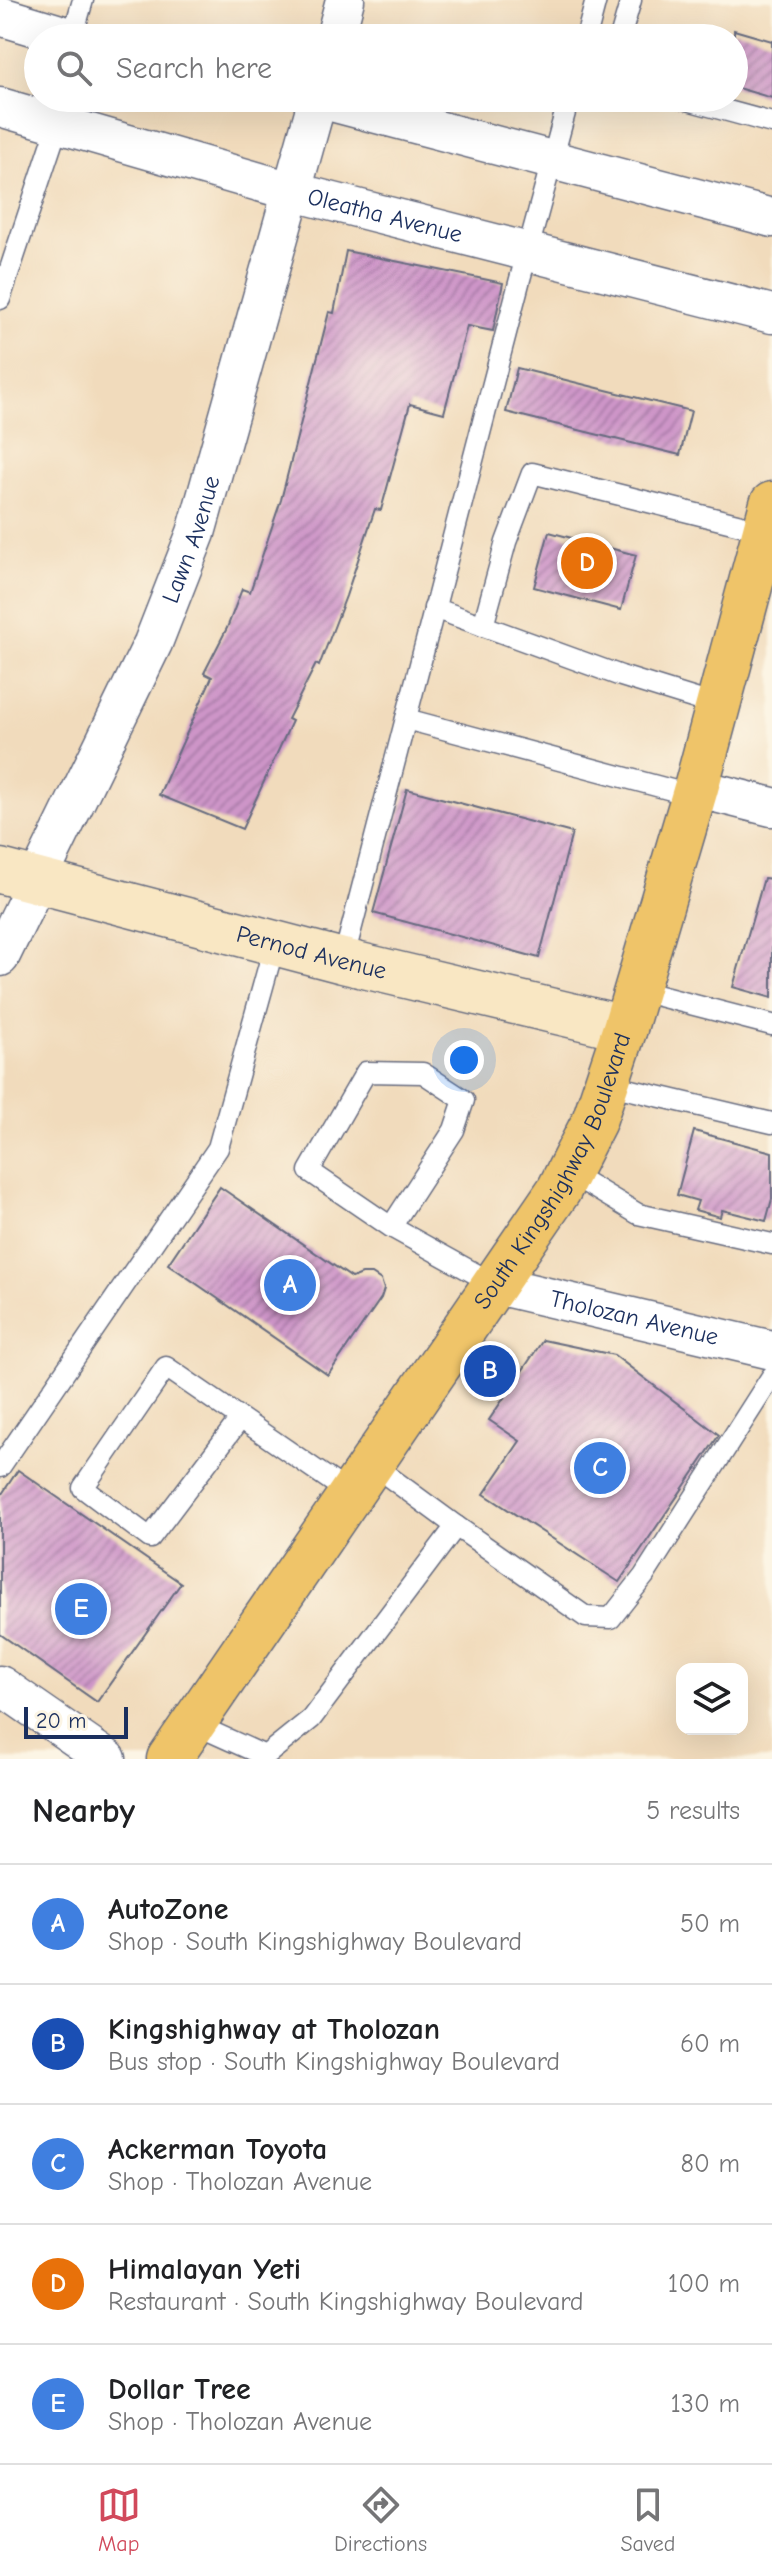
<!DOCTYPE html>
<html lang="en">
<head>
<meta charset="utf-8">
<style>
  :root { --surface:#fff; --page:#f6f6f6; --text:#202124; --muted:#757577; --line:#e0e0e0; --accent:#d1495b }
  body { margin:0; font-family:"Comic Neue",sans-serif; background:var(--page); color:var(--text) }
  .controls { position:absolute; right:24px; bottom:24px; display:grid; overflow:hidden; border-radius:16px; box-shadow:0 8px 32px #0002 }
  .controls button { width:72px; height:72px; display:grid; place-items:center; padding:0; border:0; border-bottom:2px solid var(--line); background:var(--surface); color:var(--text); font:40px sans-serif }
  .scale { position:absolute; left:24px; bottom:20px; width:104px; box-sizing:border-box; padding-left:8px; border:4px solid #1b2f5e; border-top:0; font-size:22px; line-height:28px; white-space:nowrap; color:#1b2f5e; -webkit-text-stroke:6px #fcf5e5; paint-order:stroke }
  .you { position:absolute; left:464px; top:1060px; width:28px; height:28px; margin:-20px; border:6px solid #fff; border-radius:50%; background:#1a73e8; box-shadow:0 0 0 12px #1a73e833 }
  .badge { display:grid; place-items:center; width:52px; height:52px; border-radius:50%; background:var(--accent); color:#fff; font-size:26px; font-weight:700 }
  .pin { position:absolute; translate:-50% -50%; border:4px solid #fff; box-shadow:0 2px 8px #0006 }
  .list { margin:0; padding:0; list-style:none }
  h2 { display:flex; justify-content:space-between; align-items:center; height:104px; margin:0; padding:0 32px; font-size:34px }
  h2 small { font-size:26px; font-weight:400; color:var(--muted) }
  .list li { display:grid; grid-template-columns:52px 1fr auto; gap:24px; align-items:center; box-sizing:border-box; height:120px; padding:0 32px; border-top:2px solid var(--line) }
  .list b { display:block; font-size:30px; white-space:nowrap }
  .list p { margin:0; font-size:26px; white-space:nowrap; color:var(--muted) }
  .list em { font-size:26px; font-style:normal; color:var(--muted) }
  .icon { flex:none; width:44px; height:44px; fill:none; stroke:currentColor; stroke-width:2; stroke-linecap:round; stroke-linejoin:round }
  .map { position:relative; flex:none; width:772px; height:1759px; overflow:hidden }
  .search { position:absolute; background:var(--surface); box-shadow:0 8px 32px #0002; left:24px; right:24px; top:24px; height:88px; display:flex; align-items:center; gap:20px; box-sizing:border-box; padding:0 28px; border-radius:44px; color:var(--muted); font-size:30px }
  .sheet { height:704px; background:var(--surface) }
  nav { display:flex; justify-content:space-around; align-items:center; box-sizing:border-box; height:112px; border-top:2px solid var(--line); background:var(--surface); font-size:22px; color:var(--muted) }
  nav a { display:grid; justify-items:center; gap:4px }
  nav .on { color:var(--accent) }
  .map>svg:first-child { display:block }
  .building { fill:url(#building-hatch) }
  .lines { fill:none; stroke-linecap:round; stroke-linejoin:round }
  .lane-casing { stroke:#666b7f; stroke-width:23 }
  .street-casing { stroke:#666b7f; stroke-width:41 }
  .secondary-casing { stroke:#666b7f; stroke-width:47 }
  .primary-casing { stroke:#666b7f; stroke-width:47 }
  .lane { stroke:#fff; stroke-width:20 }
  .street { stroke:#fff; stroke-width:38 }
  .secondary { stroke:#f9e7c3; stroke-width:44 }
  .primary { stroke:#efc469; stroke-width:44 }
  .labels { text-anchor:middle; stroke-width:6; stroke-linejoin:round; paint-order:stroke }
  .street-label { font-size:24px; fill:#1b2f5e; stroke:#fcf5e5 }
</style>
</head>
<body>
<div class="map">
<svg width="772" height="1759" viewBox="0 0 772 1759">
  <defs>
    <pattern id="building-hatch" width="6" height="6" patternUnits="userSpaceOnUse" patternTransform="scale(2)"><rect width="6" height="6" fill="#ce95c8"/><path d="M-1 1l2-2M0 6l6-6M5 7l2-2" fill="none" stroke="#a67aa6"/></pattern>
  </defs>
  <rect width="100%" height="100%" fill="#fcf5e5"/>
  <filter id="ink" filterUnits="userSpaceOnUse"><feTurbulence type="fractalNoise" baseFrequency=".0125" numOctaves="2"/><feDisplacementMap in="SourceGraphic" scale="16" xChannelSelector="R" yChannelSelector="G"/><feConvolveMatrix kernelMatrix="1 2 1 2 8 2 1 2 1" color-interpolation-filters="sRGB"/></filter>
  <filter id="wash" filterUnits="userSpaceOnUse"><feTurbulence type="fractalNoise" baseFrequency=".006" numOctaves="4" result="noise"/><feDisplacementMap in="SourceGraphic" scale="32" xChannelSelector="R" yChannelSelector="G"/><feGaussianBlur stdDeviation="1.8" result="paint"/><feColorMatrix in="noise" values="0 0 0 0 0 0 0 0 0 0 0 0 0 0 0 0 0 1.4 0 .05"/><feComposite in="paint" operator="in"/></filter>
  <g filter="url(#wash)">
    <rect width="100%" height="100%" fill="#f1dbbc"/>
    <g id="blocks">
      <g class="building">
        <path d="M734,30L772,41V98L734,87Z"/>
        <path d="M346,251L503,283L493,331L467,326L444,413L410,404L381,510L375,509L346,596L319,666L316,664L288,719L292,721L242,829L159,795L212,677L204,673L227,628L242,589L250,592L281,500L329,312L334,313Z"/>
        <path d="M517,368L691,411L680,455L506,412Z"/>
        <path d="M549,532L636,555L621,610L534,587Z"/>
        <path d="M407,789L572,833L539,958L373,913Z"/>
        <path d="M764,878L772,879V998L733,987Z"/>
        <path d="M694,1131L772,1152V1199L766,1221L722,1210L720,1217L695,1210L698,1201L677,1195Z"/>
        <path d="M220,1187L352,1278L362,1274H372L381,1280L384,1289L381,1298L328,1375L168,1264Z"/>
        <path d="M543,1340L614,1355L719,1435L619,1582L484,1494L520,1441L489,1420Z"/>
        <path d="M18,1470L181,1583L97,1702L0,1634V1497Z"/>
      </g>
    </g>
  </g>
  <g filter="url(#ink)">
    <use href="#blocks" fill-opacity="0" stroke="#666b7f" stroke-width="2"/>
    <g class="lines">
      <g class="lane-casing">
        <g id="lane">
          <path d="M72,38L83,0"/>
          <path d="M586,38L596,0"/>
          <path d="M620,38L631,0"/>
          <path d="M680,98L772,123"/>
          <path d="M0,299L58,125"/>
          <path d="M434,608L621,676L718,706"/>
          <path d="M483,626L506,542L532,473L765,531"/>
          <path d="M406,719L694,796"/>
          <path d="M343,961L520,279L569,98"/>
          <path d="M636,990L772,1025"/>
          <path d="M606,1084L772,1123"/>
          <path d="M568,1172L638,1214L772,1244"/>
          <path d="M391,1227L454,1130L464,1100L423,1073L366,1072L309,1171L391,1227L496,1285"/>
          <path d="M240,1419L150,1538L83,1488L166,1367L352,1495"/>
          <path d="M0,1467L218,1148L275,943"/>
          <path d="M456,1526L586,1617L611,1618L644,1576L772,1376"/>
          <path d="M194,1724L265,1756L311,1719L456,1526L373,1465"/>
        </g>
      </g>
      <g class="street-casing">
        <g id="street">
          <path d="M0,16L73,38"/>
          <path d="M335,38L345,0"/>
          <path d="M316,98L772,218"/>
          <path id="s1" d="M0,107L294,192L772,314"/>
          <path d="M696,788L772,807"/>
          <path id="s2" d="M0,957L153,643L196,533L318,98"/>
          <path id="s3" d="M496,1285L772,1350"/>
          <path d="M0,1685L107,1759"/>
        </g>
      </g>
      <g class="secondary-casing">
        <g id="secondary">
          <path id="s4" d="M0,871L343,961L625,1028"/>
        </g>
      </g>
      <g class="primary-casing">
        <g id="primary">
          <path id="s5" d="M169,1759L559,1190L594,1121L625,1028L696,788L772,504"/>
        </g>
      </g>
      <use href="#lane" class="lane"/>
      <use href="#street" class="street"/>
      <use href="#secondary" class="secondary"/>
      <use href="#primary" class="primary"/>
    </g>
  </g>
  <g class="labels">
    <g class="street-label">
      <text dy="8" stroke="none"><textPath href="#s1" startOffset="400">Oleatha Avenue</textPath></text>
      <text dy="8" stroke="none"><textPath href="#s2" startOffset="460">Lawn Avenue</textPath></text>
      <text dy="8" stroke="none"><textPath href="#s4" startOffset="322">Pernod Avenue</textPath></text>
      <text dy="8" stroke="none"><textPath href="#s5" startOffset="704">South Kingshighway Boulevard</textPath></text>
      <text dy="8" stroke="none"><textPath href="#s3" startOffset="142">Tholozan Avenue</textPath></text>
    </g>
  </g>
</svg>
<div class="controls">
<button><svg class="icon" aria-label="layers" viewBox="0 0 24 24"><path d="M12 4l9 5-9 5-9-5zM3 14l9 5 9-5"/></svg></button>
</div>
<div class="scale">20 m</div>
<div class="you"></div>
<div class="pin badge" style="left:290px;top:1285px;background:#3f7fe0">A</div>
<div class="pin badge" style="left:490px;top:1371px;background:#1a4fb4">B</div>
<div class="pin badge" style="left:600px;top:1468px;background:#3f7fe0">C</div>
<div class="pin badge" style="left:587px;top:563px;background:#e8710a">D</div>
<div class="pin badge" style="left:81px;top:1609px;background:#3f7fe0">E</div>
<div class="search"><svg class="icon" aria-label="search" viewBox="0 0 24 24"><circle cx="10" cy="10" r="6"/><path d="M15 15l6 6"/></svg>Search here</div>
</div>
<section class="sheet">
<h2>Nearby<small>5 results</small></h2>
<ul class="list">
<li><span class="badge" style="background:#3f7fe0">A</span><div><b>AutoZone</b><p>Shop · South Kingshighway Boulevard</p></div><em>50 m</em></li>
<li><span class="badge" style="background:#1a4fb4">B</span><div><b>Kingshighway at Tholozan</b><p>Bus stop · South Kingshighway Boulevard</p></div><em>60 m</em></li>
<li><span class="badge" style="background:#3f7fe0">C</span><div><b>Ackerman Toyota</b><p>Shop · Tholozan Avenue</p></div><em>80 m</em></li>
<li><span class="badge" style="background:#e8710a">D</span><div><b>Himalayan Yeti</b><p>Restaurant · South Kingshighway Boulevard</p></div><em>100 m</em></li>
<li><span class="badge" style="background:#3f7fe0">E</span><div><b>Dollar Tree</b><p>Shop · Tholozan Avenue</p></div><em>130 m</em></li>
</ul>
</section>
<nav>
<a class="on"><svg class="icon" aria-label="map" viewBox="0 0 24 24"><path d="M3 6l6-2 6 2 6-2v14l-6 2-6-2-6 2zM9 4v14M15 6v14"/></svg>Map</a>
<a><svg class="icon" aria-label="directions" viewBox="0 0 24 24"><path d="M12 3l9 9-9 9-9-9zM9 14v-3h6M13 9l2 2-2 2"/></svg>Directions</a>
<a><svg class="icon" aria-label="saved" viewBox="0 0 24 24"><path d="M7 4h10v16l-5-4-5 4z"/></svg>Saved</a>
</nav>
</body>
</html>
